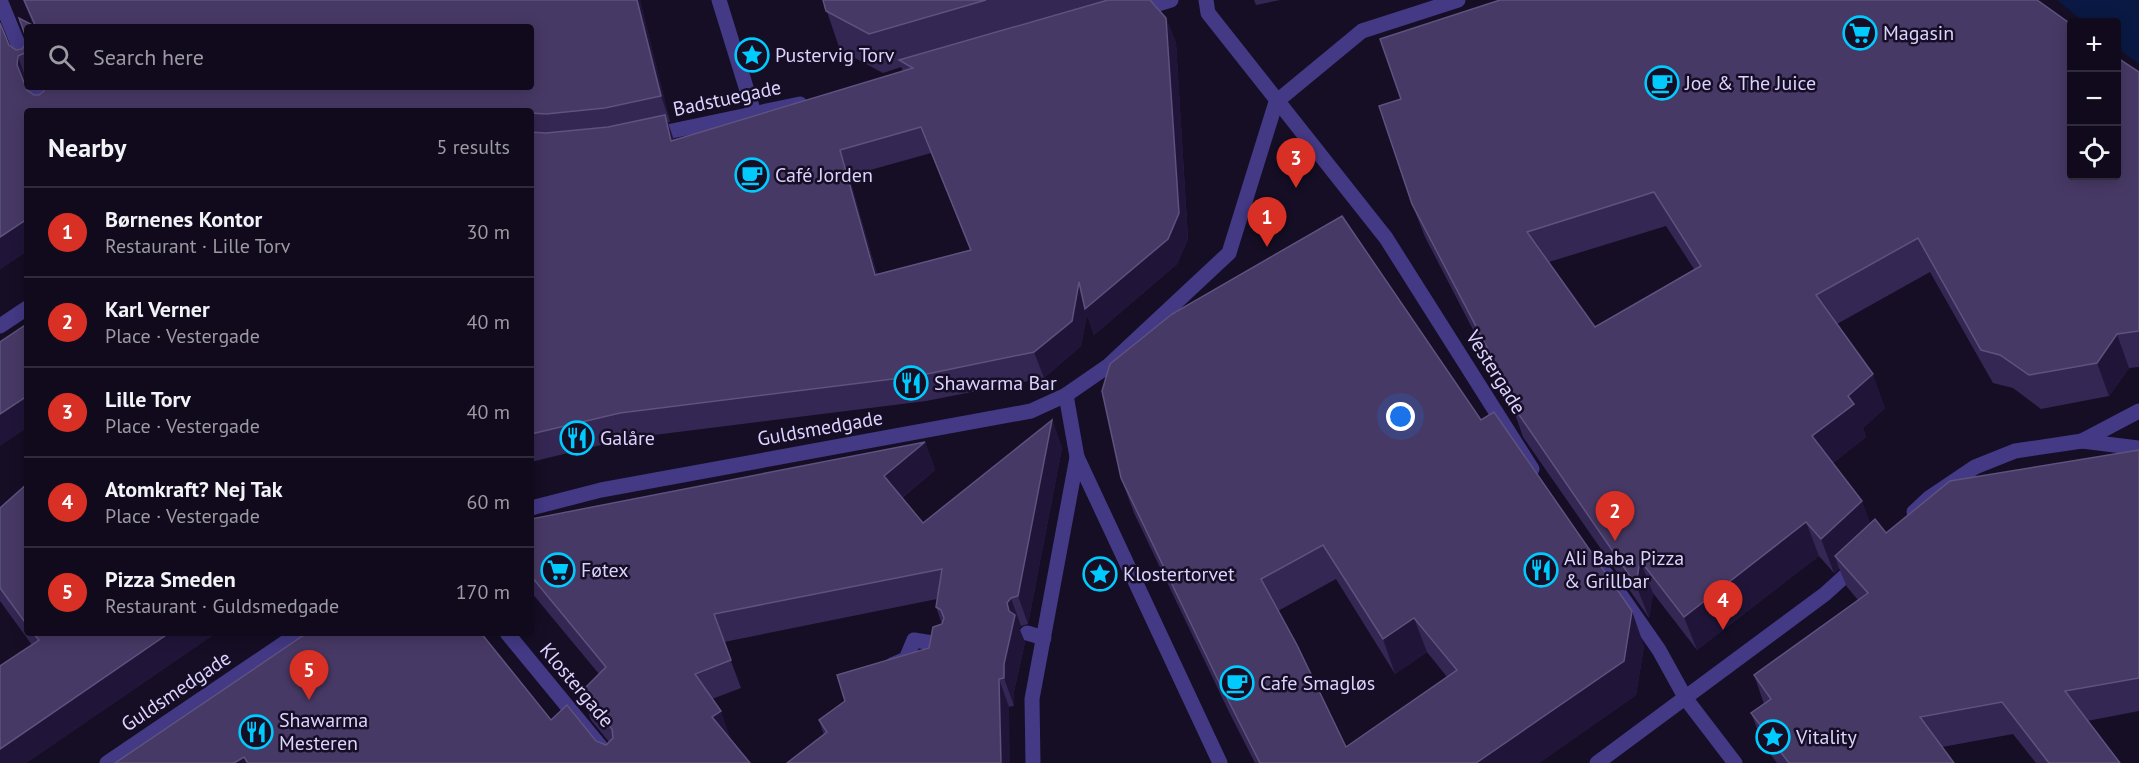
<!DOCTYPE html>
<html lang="en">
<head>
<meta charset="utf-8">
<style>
  :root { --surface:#100a1c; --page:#191325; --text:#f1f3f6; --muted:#9c9aa3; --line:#302b3b; --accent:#d93025 }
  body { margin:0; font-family:"PT Sans",sans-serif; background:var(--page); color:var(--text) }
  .controls { position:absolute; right:18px; top:18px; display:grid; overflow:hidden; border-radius:6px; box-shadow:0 3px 15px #0003 }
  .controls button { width:54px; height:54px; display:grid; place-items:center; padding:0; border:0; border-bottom:2px solid var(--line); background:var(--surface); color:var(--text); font:30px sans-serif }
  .you { position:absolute; left:1401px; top:417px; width:21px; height:21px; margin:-15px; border:4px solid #fff; border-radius:50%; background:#1a73e8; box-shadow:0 0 0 9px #1a73e833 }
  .badge { display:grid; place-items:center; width:39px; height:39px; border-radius:50%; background:var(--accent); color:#fff; font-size:20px; font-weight:700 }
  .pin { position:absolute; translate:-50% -50px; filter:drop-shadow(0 2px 3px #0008) }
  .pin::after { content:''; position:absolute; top:32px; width:21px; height:18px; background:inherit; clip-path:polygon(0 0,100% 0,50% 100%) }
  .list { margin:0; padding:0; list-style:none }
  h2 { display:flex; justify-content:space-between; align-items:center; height:78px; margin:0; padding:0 24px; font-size:26px }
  h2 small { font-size:20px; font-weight:400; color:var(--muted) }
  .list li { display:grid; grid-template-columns:39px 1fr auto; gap:18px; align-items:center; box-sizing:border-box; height:90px; padding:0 24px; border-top:2px solid var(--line) }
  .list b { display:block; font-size:22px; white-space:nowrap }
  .list p { margin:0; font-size:20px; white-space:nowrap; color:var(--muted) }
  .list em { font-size:20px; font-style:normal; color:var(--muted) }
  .icon { flex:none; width:33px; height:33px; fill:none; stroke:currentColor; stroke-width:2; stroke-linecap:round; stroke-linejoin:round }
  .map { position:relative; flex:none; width:2139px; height:763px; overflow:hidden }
  .search { position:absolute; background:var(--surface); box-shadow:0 3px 15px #0003; left:24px; top:24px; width:510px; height:66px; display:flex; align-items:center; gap:15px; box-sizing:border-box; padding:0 21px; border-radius:6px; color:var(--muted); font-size:22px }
  .panel { position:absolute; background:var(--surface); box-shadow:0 3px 15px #0003; left:24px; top:108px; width:510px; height:528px; border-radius:6px }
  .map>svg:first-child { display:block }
  .water { fill:#091943 }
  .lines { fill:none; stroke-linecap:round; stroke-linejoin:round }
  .lane { stroke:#433985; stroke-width:15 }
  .street { stroke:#433985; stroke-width:15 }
  .wall { fill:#352753; fill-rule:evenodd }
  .shaded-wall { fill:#201539 }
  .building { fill:#473965; stroke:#5e527e; stroke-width:1.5; fill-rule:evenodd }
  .labels { text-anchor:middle; stroke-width:5; stroke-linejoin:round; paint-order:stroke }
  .poi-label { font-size:20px; fill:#dcd3ff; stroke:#150e25; text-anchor:start }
  .street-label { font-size:20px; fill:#dcd3ff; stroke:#150e25 }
</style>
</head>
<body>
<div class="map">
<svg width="2139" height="763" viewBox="0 0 2139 763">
  <rect width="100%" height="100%" fill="#150e25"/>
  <path class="water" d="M2057,0H2139V64L2117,48L2116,22H2084Z"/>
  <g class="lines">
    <g class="lane">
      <path d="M2082,441L2139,411"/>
      <path d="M1914,512L1929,498L1975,467L2015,451L2082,441L2139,448"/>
      <path d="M1027,633L1044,638"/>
      <path d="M892,665L906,659L914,640L945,645"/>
      <path d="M1597,763L1825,594L1857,565"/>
    </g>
    <g class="street">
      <path d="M0,0L27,66"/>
      <path d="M719,0L754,113"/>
      <path d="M1206,0L1208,13L1386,238L1532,469"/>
      <path d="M1135,11L1171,0"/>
      <path d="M35,87L45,111"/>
      <path d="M653,135L800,104"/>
      <path d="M0,326L27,308"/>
      <path d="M1066,395L1077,457"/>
      <path d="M531,508L601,490L1031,411L1066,395L1108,366L1229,253L1276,102L1362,31L1458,0"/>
      <path d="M1606,574L1659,650L1686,699L1735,763"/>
      <path d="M507,633L614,763"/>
      <path d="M107,763L299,633"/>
      <path d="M1033,763L1032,699L1077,457L1220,763"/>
    </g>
  </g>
  <g class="wall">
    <path d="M23,0H640L670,122H668L674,140L903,71L901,67L883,73L840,50L823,0H1150L1166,18L1176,43L1188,239L1177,264L1094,335L1087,315L1081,346L1044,378L926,401L630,438L531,462V111H27V251L0,269V23L9,45L16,50L22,49L27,42L26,88L27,90L34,95L531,87L27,27L34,26ZM931,153L970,250L877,274L849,176Z"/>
    <path d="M1254,0H1280L1256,5Z"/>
    <path d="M2072,25L2139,72V367L2129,368L2109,396L2041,409L2013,388L1993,383L1930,272L1837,324L1885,408L1863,428L1866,437L1833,463L1870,523L1886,533L2139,450V711L2087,721L2120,763H2036L2013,734L1942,747L1954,763H1777L1763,744L1751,713L1764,704L1754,675L1858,600L1847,587L1839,568L1834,573L1819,556L1697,650L1653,593L1649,618L1523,437L1512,405L1425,237L1412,204ZM1666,226L1694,269L1595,327L1549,262Z"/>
    <path d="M1052,420L1062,448L1028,624L1021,626L1019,628L1025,642L1014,692V706L824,735L819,720L929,648L942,624L936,607L937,599L724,642L741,688L712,699L731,739L750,763H115L551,720L596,741L606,745L609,742L591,720L581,692L599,674L531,592V519L925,442L935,470L902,498L923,523Z"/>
    <path d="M1481,420L1644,646L1636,695L1539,763H1255L1230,714L1134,513L1121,478ZM1336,579L1395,674L1427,652L1447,677L1346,747L1278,611Z"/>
    <path d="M27,484V633H216L26,763H0L32,645L0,601V508Z"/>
  </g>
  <g class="shaded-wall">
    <path d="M637,0H640L670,122L661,96Z"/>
    <path d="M1166,18L1176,43L1188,239L1177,264L1094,335L1087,315L1081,346L1044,378L1034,352L1079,282Z"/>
    <path d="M18,56L27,82L26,91L17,65Z"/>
    <path d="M665,115L674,141H671Z"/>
    <path d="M840,150L849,176L884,300L875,275Z"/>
    <path d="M27,219V251L0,269V237Z"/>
    <path d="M2117,334L2129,368L2109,396L2097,363Z"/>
    <path d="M1873,374L1885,408L1863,428L1866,437L1824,470L1812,436L1848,396Z"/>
    <path d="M27,396V428L0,446V414Z"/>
    <path d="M1052,420L1062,448L1028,624L1018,596Z"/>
    <path d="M925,442L935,470L894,504L884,476Z"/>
    <path d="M1862,501L1875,535L1835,556L1839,568L1834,573L1821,539Z"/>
    <path d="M1806,522L1819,556L1697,650L1684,617Z"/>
    <path d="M1640,560L1653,593L1649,618L1636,585Z"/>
    <path d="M1011,598L1021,626L1019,628L1025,642L1014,692V706L1004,678L1007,603Z"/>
    <path d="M1632,611L1644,646L1636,695L1539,763H1476Z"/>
    <path d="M1414,618L1427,652L1395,674L1383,639Z"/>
    <path d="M169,633H216L26,763H0V749Z"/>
    <path d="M999,679L1009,707L1010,763H1001Z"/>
    <path d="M721,711L731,739L712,717Z"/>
    <path d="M244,757L246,763H234Z"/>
  </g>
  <g class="building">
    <path d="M24,0H637L661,96L605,108L546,114L531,113V111H27V219L0,237V23L9,45L16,50L22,49L27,42V52L18,56L17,65L27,90L34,95H39L44,91V87H531V27H27V40L19,18L36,27Z"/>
    <path d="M823,0H986L869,34L826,11Z"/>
    <path d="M1108,0H1150L1166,18L1179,213L1168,239L1085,309L1079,282L1072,321L1034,352L917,376L620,413L531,434V132L546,133L608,127L665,115L671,141L913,68L899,60ZM921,127L971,250L875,275L840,150Z"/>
    <path d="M1500,0H2037L2072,25V176H2116V57L2139,72V331L2117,334L2097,363L2029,375L2000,355L1981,350L1918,238L1816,295L1873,374L1848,396L1854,404L1812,436L1862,501L1821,539L1806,522L1684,617L1640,560L1636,585L1511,403L1515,401L1412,204L1379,106L1401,99L1380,39ZM1654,192L1701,266L1595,327L1527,232Z"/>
    <path d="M1342,216L1481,420L1494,412L1632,611L1624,661L1476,763H1260L1218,680L1121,478L1102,391L1110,364L1172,314ZM1323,545L1383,639L1414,618L1457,670L1346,747L1297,645L1261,579Z"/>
    <path d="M27,324V396L0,414V342Z"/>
    <path d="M1052,420L1018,596L1011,598L1007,603L1009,611L1015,615L1004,664V678L999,679L1001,763H787L827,732L819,720L845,701L837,675L929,648L933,627L942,624L944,618L941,610L936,607L942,569L714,614L731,660L695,674L721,711L712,717L750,763H248L244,757L234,763H115L307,633H481L551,720L567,705L596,741L606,745L613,738L612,729L581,692L606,667L531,576V519L925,442L884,476L923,523Z"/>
    <path d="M2139,450V678L2065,691L2120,763H2049L2002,702L1920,717L1954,763H1789L1751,713L1771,699L1754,675L1868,593L1835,556L1875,519L1886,533L1950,481Z"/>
    <path d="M27,484V625L0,588V508Z"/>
    <path d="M33,633H169L0,749V666L39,640Z"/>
  </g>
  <defs>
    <g id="supermarket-ring" transform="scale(1.725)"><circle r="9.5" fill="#150e25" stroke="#00cbfe" stroke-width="1.5"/><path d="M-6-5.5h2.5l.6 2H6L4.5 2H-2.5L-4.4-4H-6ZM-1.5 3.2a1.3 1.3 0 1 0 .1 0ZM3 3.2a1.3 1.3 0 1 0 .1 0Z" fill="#00cbfe"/></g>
    <g id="sight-ring" transform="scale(1.725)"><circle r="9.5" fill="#150e25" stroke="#00cbfe" stroke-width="1.5"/><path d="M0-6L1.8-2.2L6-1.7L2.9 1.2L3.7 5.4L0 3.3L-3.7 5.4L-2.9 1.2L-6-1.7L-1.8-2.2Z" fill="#00cbfe"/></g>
    <g id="cafe-ring" transform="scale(1.725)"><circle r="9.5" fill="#150e25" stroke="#00cbfe" stroke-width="1.5"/><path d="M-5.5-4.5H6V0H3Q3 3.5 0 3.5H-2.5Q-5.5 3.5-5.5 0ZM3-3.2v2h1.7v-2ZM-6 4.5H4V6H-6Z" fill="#00cbfe"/></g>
    <g id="restaurant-ring" transform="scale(1.725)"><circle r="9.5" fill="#150e25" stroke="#00cbfe" stroke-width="1.5"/><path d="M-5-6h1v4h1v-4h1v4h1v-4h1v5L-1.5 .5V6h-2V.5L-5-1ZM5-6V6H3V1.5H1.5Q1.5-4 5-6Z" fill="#00cbfe"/></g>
  </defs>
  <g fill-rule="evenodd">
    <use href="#supermarket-ring" x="1860" y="33"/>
    <use href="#sight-ring" x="752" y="55"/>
    <use href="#cafe-ring" x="1662" y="83"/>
    <use href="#cafe-ring" x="752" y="175"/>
    <use href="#restaurant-ring" x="911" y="383"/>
    <use href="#restaurant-ring" x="577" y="438"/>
    <use href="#supermarket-ring" x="558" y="570"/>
    <use href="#restaurant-ring" x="1541" y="570"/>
    <use href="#sight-ring" x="1100" y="574"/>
    <use href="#cafe-ring" x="1237" y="683"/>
    <use href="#restaurant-ring" x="256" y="732"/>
    <use href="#sight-ring" x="1773" y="737"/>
  </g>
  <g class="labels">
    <g class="poi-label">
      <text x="1883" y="40">Magasin</text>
      <text x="775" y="62">Pustervig Torv</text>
      <text x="1685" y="90">Joe &amp; The Juice</text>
      <text x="775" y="182">Café Jorden</text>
      <text x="934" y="390">Shawarma Bar</text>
      <text x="600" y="445">Galåre</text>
      <text x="1564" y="565">Ali Baba Pizza<tspan x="1564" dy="23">&amp; Grillbar</tspan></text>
      <text x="581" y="577">Føtex</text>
      <text x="1123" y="581">Klostertorvet</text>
      <text x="1260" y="690">Cafe Smagløs</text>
      <text x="279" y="727">Shawarma<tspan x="279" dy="23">Mesteren</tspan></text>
      <text x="1796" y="744">Vitality</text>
    </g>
    <g class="street-label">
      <text transform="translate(727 98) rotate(-12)" y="7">Badstuegade</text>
      <text transform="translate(1496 372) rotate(58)" y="7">Vestergade</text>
      <text transform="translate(820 428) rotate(-10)" y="7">Guldsmedgade</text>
      <text transform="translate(577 685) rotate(50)" y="7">Klostergade</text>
      <text transform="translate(176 691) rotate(-34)" y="7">Guldsmedgade</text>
    </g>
  </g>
</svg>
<div class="controls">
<button>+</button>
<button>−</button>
<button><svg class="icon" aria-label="locate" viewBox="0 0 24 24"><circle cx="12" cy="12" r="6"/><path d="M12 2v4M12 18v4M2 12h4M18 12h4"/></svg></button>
</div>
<div class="you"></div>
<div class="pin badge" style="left:1267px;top:247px">1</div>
<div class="pin badge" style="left:1615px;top:541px">2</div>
<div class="pin badge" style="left:1296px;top:188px">3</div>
<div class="pin badge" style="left:1723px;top:630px">4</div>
<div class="pin badge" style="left:309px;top:700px">5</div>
<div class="search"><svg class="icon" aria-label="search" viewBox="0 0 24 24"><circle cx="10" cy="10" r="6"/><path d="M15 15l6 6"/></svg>Search here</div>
<section class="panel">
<h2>Nearby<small>5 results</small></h2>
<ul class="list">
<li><span class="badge">1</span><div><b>Børnenes Kontor</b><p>Restaurant · Lille Torv</p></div><em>30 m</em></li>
<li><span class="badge">2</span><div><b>Karl Verner</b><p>Place · Vestergade</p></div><em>40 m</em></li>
<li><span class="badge">3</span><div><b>Lille Torv</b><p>Place · Vestergade</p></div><em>40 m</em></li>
<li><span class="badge">4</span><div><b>Atomkraft? Nej Tak</b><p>Place · Vestergade</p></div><em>60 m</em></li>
<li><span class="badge">5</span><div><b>Pizza Smeden</b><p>Restaurant · Guldsmedgade</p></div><em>170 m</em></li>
</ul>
</section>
</div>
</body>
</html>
